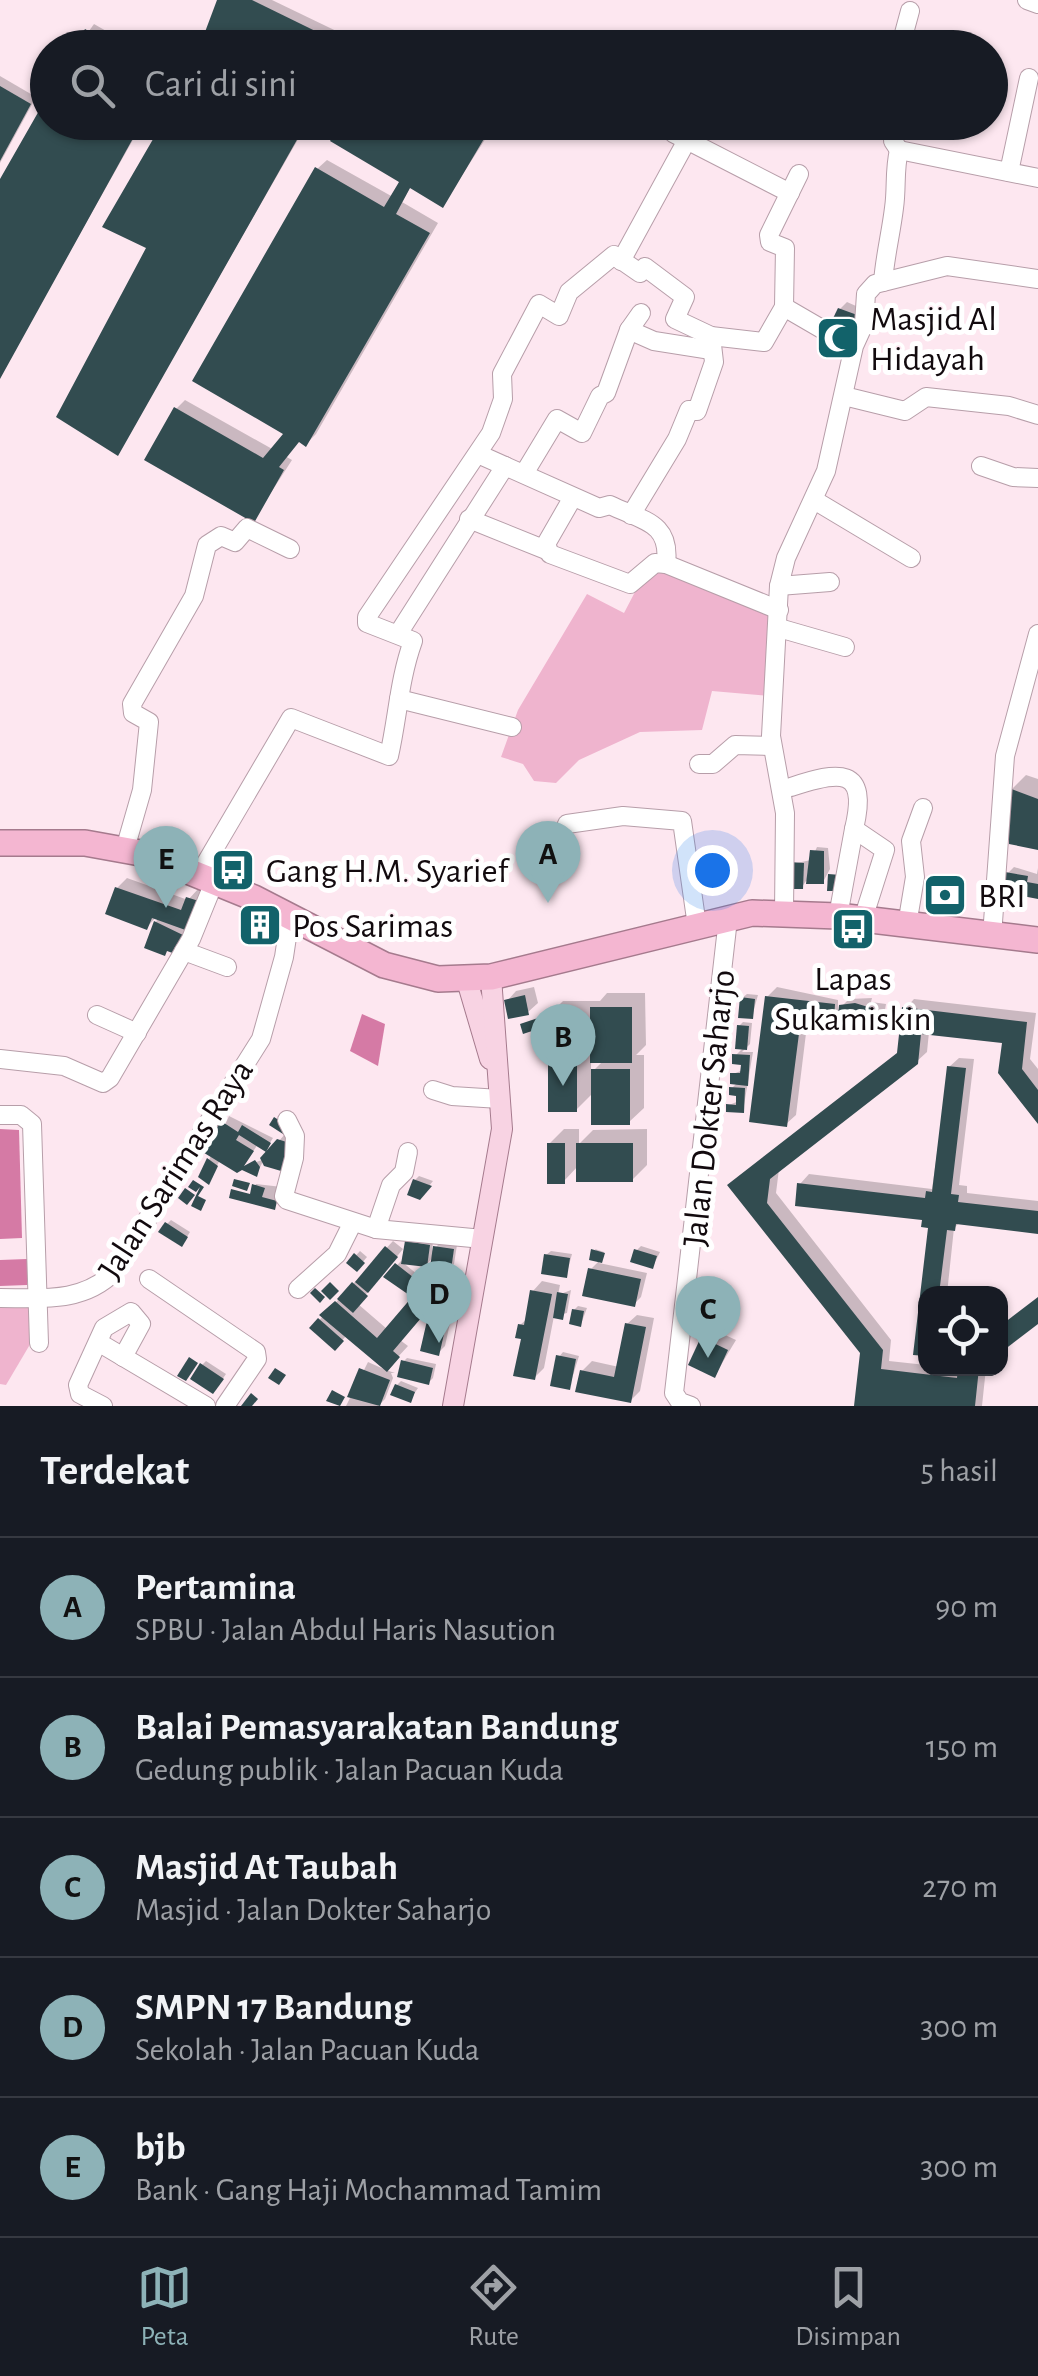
<!DOCTYPE html>
<html lang="id">
<head>
<meta charset="utf-8">
<style>
  :root { --surface:#171b24; --page:#20242c; --text:#f1f3f6; --muted:#9ea1a6; --line:#363941; --accent:#8db2b7 }
  body { margin:0; font-family:"Alegreya Sans",sans-serif; background:var(--page); color:var(--text) }
  .controls { position:absolute; right:30px; bottom:30px; display:grid; overflow:hidden; border-radius:20px; box-shadow:0 2px 8px #0004 }
  .controls button { width:90px; height:90px; display:grid; place-items:center; padding:0; border:0; border-bottom:2px solid var(--line); background:var(--surface); color:var(--text); font:50px sans-serif }
  .you { position:absolute; left:712px; top:870px; width:35px; height:35px; margin:-25px; border:8px solid #fff; border-radius:50%; background:#1a73e8; box-shadow:0 0 0 15px #1a73e833 }
  .badge { display:grid; place-items:center; width:65px; height:65px; border-radius:50%; background:var(--accent); color:#111; font-size:32px; font-weight:700 }
  .pin { position:absolute; translate:-50% -82px; filter:drop-shadow(0 2px 5px #0008) }
  .pin::after { content:''; position:absolute; top:52px; width:35px; height:30px; background:inherit; clip-path:polygon(0 0,100% 0,50% 100%) }
  .list { margin:0; padding:0; list-style:none }
  h2 { display:flex; justify-content:space-between; align-items:center; height:130px; margin:0; padding:0 40px; font-size:42px }
  h2 small { font-size:32px; font-weight:400; color:var(--muted) }
  .list li { display:grid; grid-template-columns:65px 1fr auto; gap:30px; align-items:center; box-sizing:border-box; height:140px; padding:0 40px; border-top:2px solid var(--line) }
  .list b { display:block; font-size:38px; white-space:nowrap }
  .list p { margin:0; font-size:32px; white-space:nowrap; color:var(--muted) }
  .list em { font-size:32px; font-style:normal; color:var(--muted) }
  .icon { flex:none; width:55px; height:55px; fill:none; stroke:currentColor; stroke-width:2; stroke-linecap:round; stroke-linejoin:round }
  .map { position:relative; flex:none; width:1038px; height:1406px; overflow:hidden }
  .search { position:absolute; background:var(--surface); box-shadow:0 2px 8px #0004; left:30px; right:30px; top:30px; height:110px; display:flex; align-items:center; gap:25px; box-sizing:border-box; padding:0 35px; border-radius:55px; color:var(--muted); font-size:38px }
  .sheet { height:830px; background:var(--surface) }
  nav { display:flex; justify-content:space-around; align-items:center; box-sizing:border-box; height:140px; border-top:2px solid var(--line); background:var(--surface); font-size:28px; color:var(--muted) }
  nav a { display:grid; justify-items:center; gap:5px }
  nav .on { color:var(--accent) }
  .map>svg:first-child { display:block }
  .green { fill:#efb4ce }
  .water { fill:#d57aa5 }
  .shadow { fill:#0003; fill-rule:evenodd }
  .building { fill:#324c50 }
  .lines { fill:none; stroke-linecap:round; stroke-linejoin:round }
  .minor-tunnel { stroke:#dac6ce; stroke-width:18; stroke-dasharray:18 9; stroke-linecap:butt }
  .minor-casing { stroke:#b79ea9; stroke-width:20 }
  .major-casing { stroke:#a57a8d; stroke-width:22 }
  .highway-casing { stroke:#a57a8d; stroke-width:28 }
  .minor { stroke:#fff; stroke-width:18 }
  .major { stroke:#f8d3e3; stroke-width:20 }
  .highway { stroke:#f4b6d1; stroke-width:25 }
  .labels { text-anchor:middle; stroke-width:10; stroke-linejoin:round; paint-order:stroke }
  .poi-label { font-size:35px; fill:#120a0e; stroke:#fff; text-anchor:start }
  .street-label { font-size:35px; fill:#120a0e; stroke:#fff }
</style>
</head>
<body>
<div class="map">
<svg width="1038" height="1406" viewBox="0 0 1038 1406">
  <rect width="100%" height="100%" fill="#fde7f0"/>
  <g class="green">
    <path d="M657,567L774,611L769,696L712,691L702,730L640,732L579,760L556,783L534,781L523,764L501,757L518,710L587,594L624,613L647,569Z"/>
    <path d="M30,1304L32,1341L6,1385L0,1384V1305Z"/>
  </g>
  <g class="water">
    <path d="M362,1014L385,1024L378,1066L350,1051Z"/>
    <path d="M0,1129L19,1130L22,1238L0,1239Z"/>
    <path d="M27,1259V1285L0,1286V1260Z"/>
  </g>
  <g class="shadow">
    <path d="M220,0H272L355,40L350,48H202Z"/>
    <path d="M94,24L136,48H77Z"/>
    <path d="M0,76L36,97L0,163Z"/>
    <path d="M48,122H143L0,375V184Z"/>
    <path d="M166,122H308L118,452L150,246Z"/>
    <path d="M344,122H485L493,127L443,205L411,186L402,202L438,223L316,434L306,444L299,440L285,456L292,460L254,519L176,409L185,400L274,450L287,433L317,169L327,160L393,197L401,184Z"/>
    <path d="M847,302L865,310L824,342L840,309Z"/>
    <path d="M1026,775L1038,779V848L1012,789Z"/>
    <path d="M817,847L828,848L830,869L823,882L806,881L802,887L792,864L811,860Z"/>
    <path d="M1014,867L1037,874L1038,868V896L1007,874Z"/>
    <path d="M127,878L188,900L198,889L210,893L184,945L147,947L159,914L147,927L117,888Z"/>
    <path d="M534,987L538,1003L528,1012L507,1001L516,991Z"/>
    <path d="M777,987L838,1000V1010L849,999L872,998L871,1002L886,1004L885,1010L894,1011H885V1016L893,1017L889,1030L841,1011L833,1019L808,1017L796,1115L786,1124L767,997Z"/>
    <path d="M607,993H645L646,1045L636,1055H644V1108L629,1122L594,1092L576,1110L550,1061L557,1055L549,1052L556,1044L548,1019L542,1024L523,1025L545,1015L546,1018L563,1001H600ZM591,1060H604L591,1073Z"/>
    <path d="M747,994L758,995L752,1016L742,998Z"/>
    <path d="M914,999L1036,1013L1030,1059L1038,1069V1120L1005,1041L929,1032L927,1052L916,1062L779,1169L776,1193L891,1340L889,1361L926,1365V1368H986L982,1406H856L863,1353L731,1185L900,1052L905,1009Z"/>
    <path d="M743,1022L752,1023L750,1044L742,1052H753L743,1111L729,1105L739,1101V1093L732,1088L738,1082L733,1074L743,1070L744,1062L735,1056L743,1048L739,1026Z"/>
    <path d="M959,1058L974,1059L959,1185L967,1186V1193L1038,1201V1231L960,1222L954,1228L947,1294H926L915,1353L930,1226L925,1218L800,1184L809,1174L932,1189L949,1067Z"/>
    <path d="M229,1116L273,1138L266,1149L258,1144L252,1153L220,1160L209,1181V1160Z"/>
    <path d="M564,1129H579V1144L593,1130L647,1129V1165L632,1180L578,1166L564,1181L549,1144Z"/>
    <path d="M286,1133L299,1137L264,1159L257,1174L247,1165L262,1160Z"/>
    <path d="M419,1176L433,1181L420,1197L415,1180Z"/>
    <path d="M256,1184L282,1187L274,1207L251,1201Z"/>
    <path d="M171,1220L190,1232L185,1240L167,1224Z"/>
    <path d="M411,1238L433,1241L432,1251L440,1243L457,1245L454,1264L450,1268L434,1256L426,1265L407,1242Z"/>
    <path d="M393,1241L403,1249L358,1304L387,1329L415,1297L387,1276L401,1261L423,1279L433,1266L445,1276L429,1296L435,1300L400,1340L408,1346L386,1370L395,1373H391L393,1378L385,1399L378,1406H346L368,1362L386,1370L347,1335L335,1348L313,1327Z"/>
    <path d="M641,1246L660,1252L653,1266L636,1251Z"/>
    <path d="M595,1249L604,1252L599,1263L647,1273L641,1297L634,1304L591,1269L600,1260Z"/>
    <path d="M360,1251L367,1257L357,1269L349,1263Z"/>
    <path d="M551,1251L572,1254L566,1276L546,1255Z"/>
    <path d="M542,1281L560,1285L558,1295L571,1290L567,1313L554,1316L544,1368L534,1378L520,1325L528,1318L533,1291Z"/>
    <path d="M716,1290L723,1291L718,1311L699,1301L712,1297Z"/>
    <path d="M438,1306L453,1309L445,1346L438,1353L432,1313Z"/>
    <path d="M578,1306L587,1308L581,1324L574,1310Z"/>
    <path d="M637,1315L654,1318L640,1391L630,1401L582,1371L592,1361L619,1367L627,1324Z"/>
    <path d="M712,1329L736,1340L715,1375L703,1339Z"/>
    <path d="M563,1352L579,1356L569,1388L559,1357Z"/>
    <path d="M407,1358L436,1364L433,1378L428,1383L403,1362Z"/>
    <path d="M206,1361L226,1374L217,1387L202,1365Z"/>
    <path d="M401,1381L418,1388L410,1400L397,1385Z"/>
  </g>
  <g class="building">
    <path d="M217,0H252L350,48H199Z"/>
    <path d="M85,29L118,48H74Z"/>
    <path d="M0,86L31,104L0,161Z"/>
    <path d="M48,95V122H142L0,379V179Z"/>
    <path d="M163,122H307L118,456L56,417L146,248L102,227Z"/>
    <path d="M341,122H460L485,137L443,208L410,188L396,214L430,233L306,447L299,442L279,467L284,470L254,523L144,460L174,407L263,458L283,434L192,381L315,167L384,207L399,182L330,141Z"/>
    <path d="M838,308L860,316L846,358L821,343Z"/>
    <path d="M1009,788L1038,799V850L1009,844Z"/>
    <path d="M810,850L824,851V884H806Z"/>
    <path d="M789,862L804,863L803,889H789Z"/>
    <path d="M1005,872L1028,876L1027,882L1038,884V899L1001,892Z"/>
    <path d="M828,874L841,875L840,891H827Z"/>
    <path d="M115,887L181,910L186,897L202,902L191,932L152,918L147,930L105,914Z"/>
    <path d="M252,912L273,921L270,935L247,928Z"/>
    <path d="M154,921L185,936L178,955L167,951L165,956L144,948Z"/>
    <path d="M525,995L529,1015L508,1019L504,1000Z"/>
    <path d="M765,996L835,1004L834,1022L801,1018L787,1127L749,1122Z"/>
    <path d="M740,997L755,999L753,1019L738,1018Z"/>
    <path d="M855,1003L891,1014L889,1032L837,1028L839,1005Z"/>
    <rect x="590" y="1007" width="42" height="56"/>
    <path d="M902,1007L1027,1022L1022,1069L1038,1090V1124L998,1073L1002,1043L921,1034L918,1064L770,1179L767,1203L883,1350L881,1369L957,1378L958,1368H979L975,1406H854L860,1353L727,1185L897,1053Z"/>
    <path d="M545,1015H587V1047H546Z"/>
    <path d="M541,1017L544,1027L523,1034L520,1024Z"/>
    <path d="M737,1025L749,1026L747,1050L735,1049Z"/>
    <rect x="546" y="1051" width="18" height="6"/>
    <path d="M732,1054L750,1055L748,1086L730,1084V1073H740L741,1065L732,1064Z"/>
    <rect x="548" y="1060" width="29" height="52"/>
    <path d="M947,1066L966,1068L951,1194L959,1195L958,1202L1038,1211V1234L956,1224L955,1231L947,1230L939,1294H926V1356L913,1355L928,1228L921,1227L922,1220L795,1206L797,1183L925,1198L926,1191L932,1192Z"/>
    <rect x="591" y="1069" width="39" height="56"/>
    <path d="M729,1087L745,1088L744,1113L726,1112V1104L736,1105V1096L729,1095Z"/>
    <path d="M274,1117L288,1126L283,1134L269,1125Z"/>
    <path d="M221,1121L238,1132L242,1125L271,1143L266,1152L239,1135L236,1140L254,1151L244,1166L255,1160L260,1167L257,1177L242,1170L237,1173L201,1151Z"/>
    <path d="M277,1139L293,1144L288,1173L264,1166L260,1158Z"/>
    <rect x="547" y="1143" width="18" height="41"/>
    <rect x="576" y="1143" width="57" height="39"/>
    <path d="M207,1158L218,1166L209,1185L198,1177Z"/>
    <path d="M234,1179L250,1183L247,1191L232,1186Z"/>
    <path d="M413,1179L432,1186L420,1200L407,1195Z"/>
    <path d="M193,1180L204,1187L198,1196L206,1200L201,1211L191,1206L200,1187L196,1192L188,1187Z"/>
    <path d="M252,1184L265,1188L262,1197L277,1201L275,1210L229,1198L231,1189L250,1194Z"/>
    <path d="M185,1188L195,1195L187,1205L178,1198Z"/>
    <path d="M165,1222L188,1237L182,1247L158,1232Z"/>
    <path d="M405,1241L430,1245L427,1267L401,1264Z"/>
    <path d="M385,1246L398,1257L368,1293L355,1282Z"/>
    <path d="M433,1246L454,1249L451,1270L430,1268Z"/>
    <path d="M591,1249L605,1253L602,1263L589,1260Z"/>
    <path d="M634,1249L657,1256L653,1269L630,1262Z"/>
    <path d="M354,1253L365,1263L357,1272L346,1263Z"/>
    <path d="M544,1254L570,1258L567,1278L541,1274Z"/>
    <path d="M395,1263L418,1281L428,1269L443,1281L422,1307L427,1311L393,1351L400,1357L387,1372L319,1315L335,1301L377,1338L412,1297L383,1277Z"/>
    <path d="M588,1268L641,1279L635,1307L582,1296Z"/>
    <path d="M330,1282L339,1291L330,1300L321,1291Z"/>
    <path d="M352,1282L368,1296L353,1313L337,1299Z"/>
    <path d="M315,1288L325,1297L320,1303L310,1293Z"/>
    <path d="M530,1290L552,1294L535,1380L513,1376L521,1339L515,1338L518,1324L524,1325Z"/>
    <path d="M557,1292L568,1294L563,1320L553,1318Z"/>
    <path d="M710,1293L720,1294L719,1313L696,1312V1300H709Z"/>
    <path d="M1038,1297V1324L1000,1353V1326Z"/>
    <path d="M572,1309L584,1311L581,1327L569,1324Z"/>
    <path d="M429,1312L448,1316L439,1356L420,1351Z"/>
    <path d="M318,1318L344,1341L335,1351L309,1328Z"/>
    <path d="M625,1323L646,1327L631,1403L575,1392L580,1370L614,1377Z"/>
    <path d="M701,1337L728,1350L715,1378L688,1365Z"/>
    <path d="M556,1355L576,1359L570,1390L550,1386Z"/>
    <path d="M189,1357L198,1363L186,1381L177,1376Z"/>
    <path d="M401,1360L433,1368L429,1385L397,1377Z"/>
    <path d="M200,1363L224,1379L213,1394L190,1379Z"/>
    <path d="M275,1368L286,1375L279,1385L268,1378Z"/>
    <path d="M359,1368L390,1380L380,1406L347,1397Z"/>
    <path d="M395,1384L415,1392L411,1403L390,1395Z"/>
    <path d="M332,1390L345,1397L340,1406L326,1401Z"/>
    <path d="M251,1393L258,1399L252,1406H241Z"/>
  </g>
  <g class="lines">
    <path class="minor-tunnel" d="M827,332L849,343"/>
    <g class="minor-casing">
      <g id="minor">
        <path d="M1027,0L1038,4"/>
        <path d="M900,48L910,11"/>
        <path d="M895,122L893,141L899,150"/>
        <path d="M673,133L790,193"/>
        <path d="M899,150L1038,178"/>
        <path d="M1009,172L1029,78"/>
        <path d="M799,174L769,235L770,242L785,248L784,307L827,332"/>
        <path d="M621,261L686,142"/>
        <path d="M883,282C885,256 891,233 894,208C897,188 894,171 899,150"/>
        <path d="M629,330L654,341L711,350"/>
        <path d="M844,396L905,411L926,397L1009,406L1038,415"/>
        <path d="M478,454L599,508L610,505C643,521 671,522 666,564"/>
        <path d="M981,466L1013,477L1038,478"/>
        <path d="M525,472L557,419L582,433L600,396L606,393L629,330L641,313"/>
        <path d="M573,497L546,544L550,554L630,584L655,563L666,564L779,610"/>
        <path d="M814,500L911,558"/>
        <path d="M631,515L677,439L689,410L697,411L714,362L711,336"/>
        <path d="M469,519L546,550"/>
        <path d="M779,586L830,582"/>
        <path d="M779,628L845,647"/>
        <path d="M398,634L505,466"/>
        <path d="M399,699L512,727"/>
        <path d="M699,764H713L735,745L772,746"/>
        <path d="M791,787C839,771 869,766 854,829L885,850L863,919"/>
        <path d="M567,824L623,816L682,821L697,926"/>
        <path d="M125,849L142,790L149,722L133,713L132,704L194,596L207,545L221,536L235,542L247,528L290,549"/>
        <path d="M200,873L291,718L389,756C398,716 399,680 413,641L367,623V617L491,433L503,399L502,374L539,304L559,316L569,292L614,255L640,273L645,267L685,297L675,319L711,336L764,342L784,307"/>
        <path d="M784,912L785,813L771,736L779,586L786,558L826,471L854,346L864,324L866,294L875,284L947,266L1038,279"/>
        <path d="M838,916L854,829"/>
        <path d="M907,925L915,877L911,841L923,808"/>
        <path d="M992,936L1005,756L1038,634"/>
        <path d="M184,951L227,967"/>
        <path d="M97,1015L137,1033"/>
        <path d="M0,1059L64,1066L103,1083L110,1078L191,939L215,880"/>
        <path d="M433,1090L452,1096L500,1099"/>
        <path d="M0,1115H21L32,1124L39,1343"/>
        <path d="M287,1120L295,1136L294,1158L284,1196L287,1200L376,1229L483,1239"/>
        <path d="M376,1229L391,1185L404,1172L408,1152"/>
        <path d="M149,1279L256,1352L257,1359L225,1406"/>
        <path d="M298,1289L337,1254L352,1224"/>
        <path d="M0,1298C42,1298 83,1303 114,1272L261,1039L284,957L290,917"/>
        <path d="M98,1342L206,1406"/>
        <path d="M103,1406L80,1394L78,1385L104,1328L131,1312L141,1324L123,1357"/>
        <path d="M691,1406L680,1402L674,1393L728,919"/>
      </g>
    </g>
    <g class="major-casing">
      <g id="major">
        <path d="M467,981L490,1059"/>
        <path d="M453,1406L502,1129L491,977"/>
      </g>
    </g>
    <g class="highway-casing">
      <path id="highway" d="M0,843H85L146,854L254,898L384,965L438,979L491,977L752,913L838,916L1038,940"/>
    </g>
    <use href="#minor" class="minor"/>
    <use href="#major" class="major"/>
    <use href="#highway" class="highway"/>
  </g>
  <defs>
    <g id="mosque-square" transform="scale(2.25)"><rect x="-9" y="-9" width="18" height="18" rx="4" fill="#12626a" stroke="#fff"/><path d="M3.5-4.9A6 6 0 1 0 3.5 4.9A5 5 0 1 1 3.5-4.9Z" fill="#fff"/></g>
    <g id="bus-square" transform="scale(2.25)"><rect x="-9" y="-9" width="18" height="18" rx="4" fill="#12626a" stroke="#fff"/><path d="M-5-6H5V4H4V6H2V4H-2V6H-4V4H-5ZM-3.5-4V0h7V-4ZM-3.5 1.2v1.5H-2V1.2ZM2 1.2v1.5H3.5V1.2Z" fill="#fff"/></g>
    <g id="bank-square" transform="scale(2.25)"><rect x="-9" y="-9" width="18" height="18" rx="4" fill="#12626a" stroke="#fff"/><path d="M-6-4H6V4H-6ZM0-2.3a2.3 2.3 0 1 0 0 4.6a2.3 2.3 0 1 0 0-4.6Z" fill="#fff"/></g>
    <g id="building-square" transform="scale(2.25)"><rect x="-9" y="-9" width="18" height="18" rx="4" fill="#12626a" stroke="#fff"/><path d="M-4-6H4V6H1V3H-1V6H-4ZM-2.5-4.3h1.7v1.8h-1.7ZM.8-4.3h1.7v1.8H.8ZM-2.5-1h1.7V.8h-1.7ZM.8-1h1.7V.8H.8Z" fill="#fff"/></g>
  </defs>
  <g fill-rule="evenodd">
    <use href="#mosque-square" x="838" y="338"/>
    <use href="#bus-square" x="233" y="870"/>
    <use href="#bank-square" x="945" y="895"/>
    <use href="#building-square" x="260" y="925"/>
    <use href="#bus-square" x="853" y="929"/>
  </g>
  <g class="labels">
    <g class="poi-label">
      <text x="870" y="330">Masjid Al<tspan x="870" dy="40">Hidayah</tspan></text>
      <text x="266" y="882">Gang H.M. Syarief</text>
      <text x="978" y="907">BRI</text>
      <text x="292" y="937">Pos Sarimas</text>
      <text x="853" y="990" text-anchor="middle">Lapas<tspan x="853" dy="40">Sukamiskin</tspan></text>
    </g>
    <g class="street-label">
      <text transform="translate(708 1108) rotate(-84)" y="12">Jalan Dokter Saharjo</text>
      <text transform="translate(175 1169) rotate(-57)" y="12">Jalan Sarimas Raya</text>
    </g>
  </g>
</svg>
<div class="controls">
<button><svg class="icon" aria-label="locate" viewBox="0 0 24 24"><circle cx="12" cy="12" r="6"/><path d="M12 2v4M12 18v4M2 12h4M18 12h4"/></svg></button>
</div>
<div class="you"></div>
<div class="pin badge" style="left:548px;top:903px">A</div>
<div class="pin badge" style="left:563px;top:1086px">B</div>
<div class="pin badge" style="left:708px;top:1358px">C</div>
<div class="pin badge" style="left:439px;top:1343px">D</div>
<div class="pin badge" style="left:166px;top:908px">E</div>
<div class="search"><svg class="icon" aria-label="search" viewBox="0 0 24 24"><circle cx="10" cy="10" r="6"/><path d="M15 15l6 6"/></svg>Cari di sini</div>
</div>
<section class="sheet">
<h2>Terdekat<small>5 hasil</small></h2>
<ul class="list">
<li><span class="badge">A</span><div><b>Pertamina</b><p>SPBU · Jalan Abdul Haris Nasution</p></div><em>90 m</em></li>
<li><span class="badge">B</span><div><b>Balai Pemasyarakatan Bandung</b><p>Gedung publik · Jalan Pacuan Kuda</p></div><em>150 m</em></li>
<li><span class="badge">C</span><div><b>Masjid At Taubah</b><p>Masjid · Jalan Dokter Saharjo</p></div><em>270 m</em></li>
<li><span class="badge">D</span><div><b>SMPN 17 Bandung</b><p>Sekolah · Jalan Pacuan Kuda</p></div><em>300 m</em></li>
<li><span class="badge">E</span><div><b>bjb</b><p>Bank · Gang Haji Mochammad Tamim</p></div><em>300 m</em></li>
</ul>
</section>
<nav>
<a class="on"><svg class="icon" aria-label="map" viewBox="0 0 24 24"><path d="M3 6l6-2 6 2 6-2v14l-6 2-6-2-6 2zM9 4v14M15 6v14"/></svg>Peta</a>
<a><svg class="icon" aria-label="directions" viewBox="0 0 24 24"><path d="M12 3l9 9-9 9-9-9zM9 14v-3h6M13 9l2 2-2 2"/></svg>Rute</a>
<a><svg class="icon" aria-label="saved" viewBox="0 0 24 24"><path d="M7 4h10v16l-5-4-5 4z"/></svg>Disimpan</a>
</nav>
</body>
</html>
